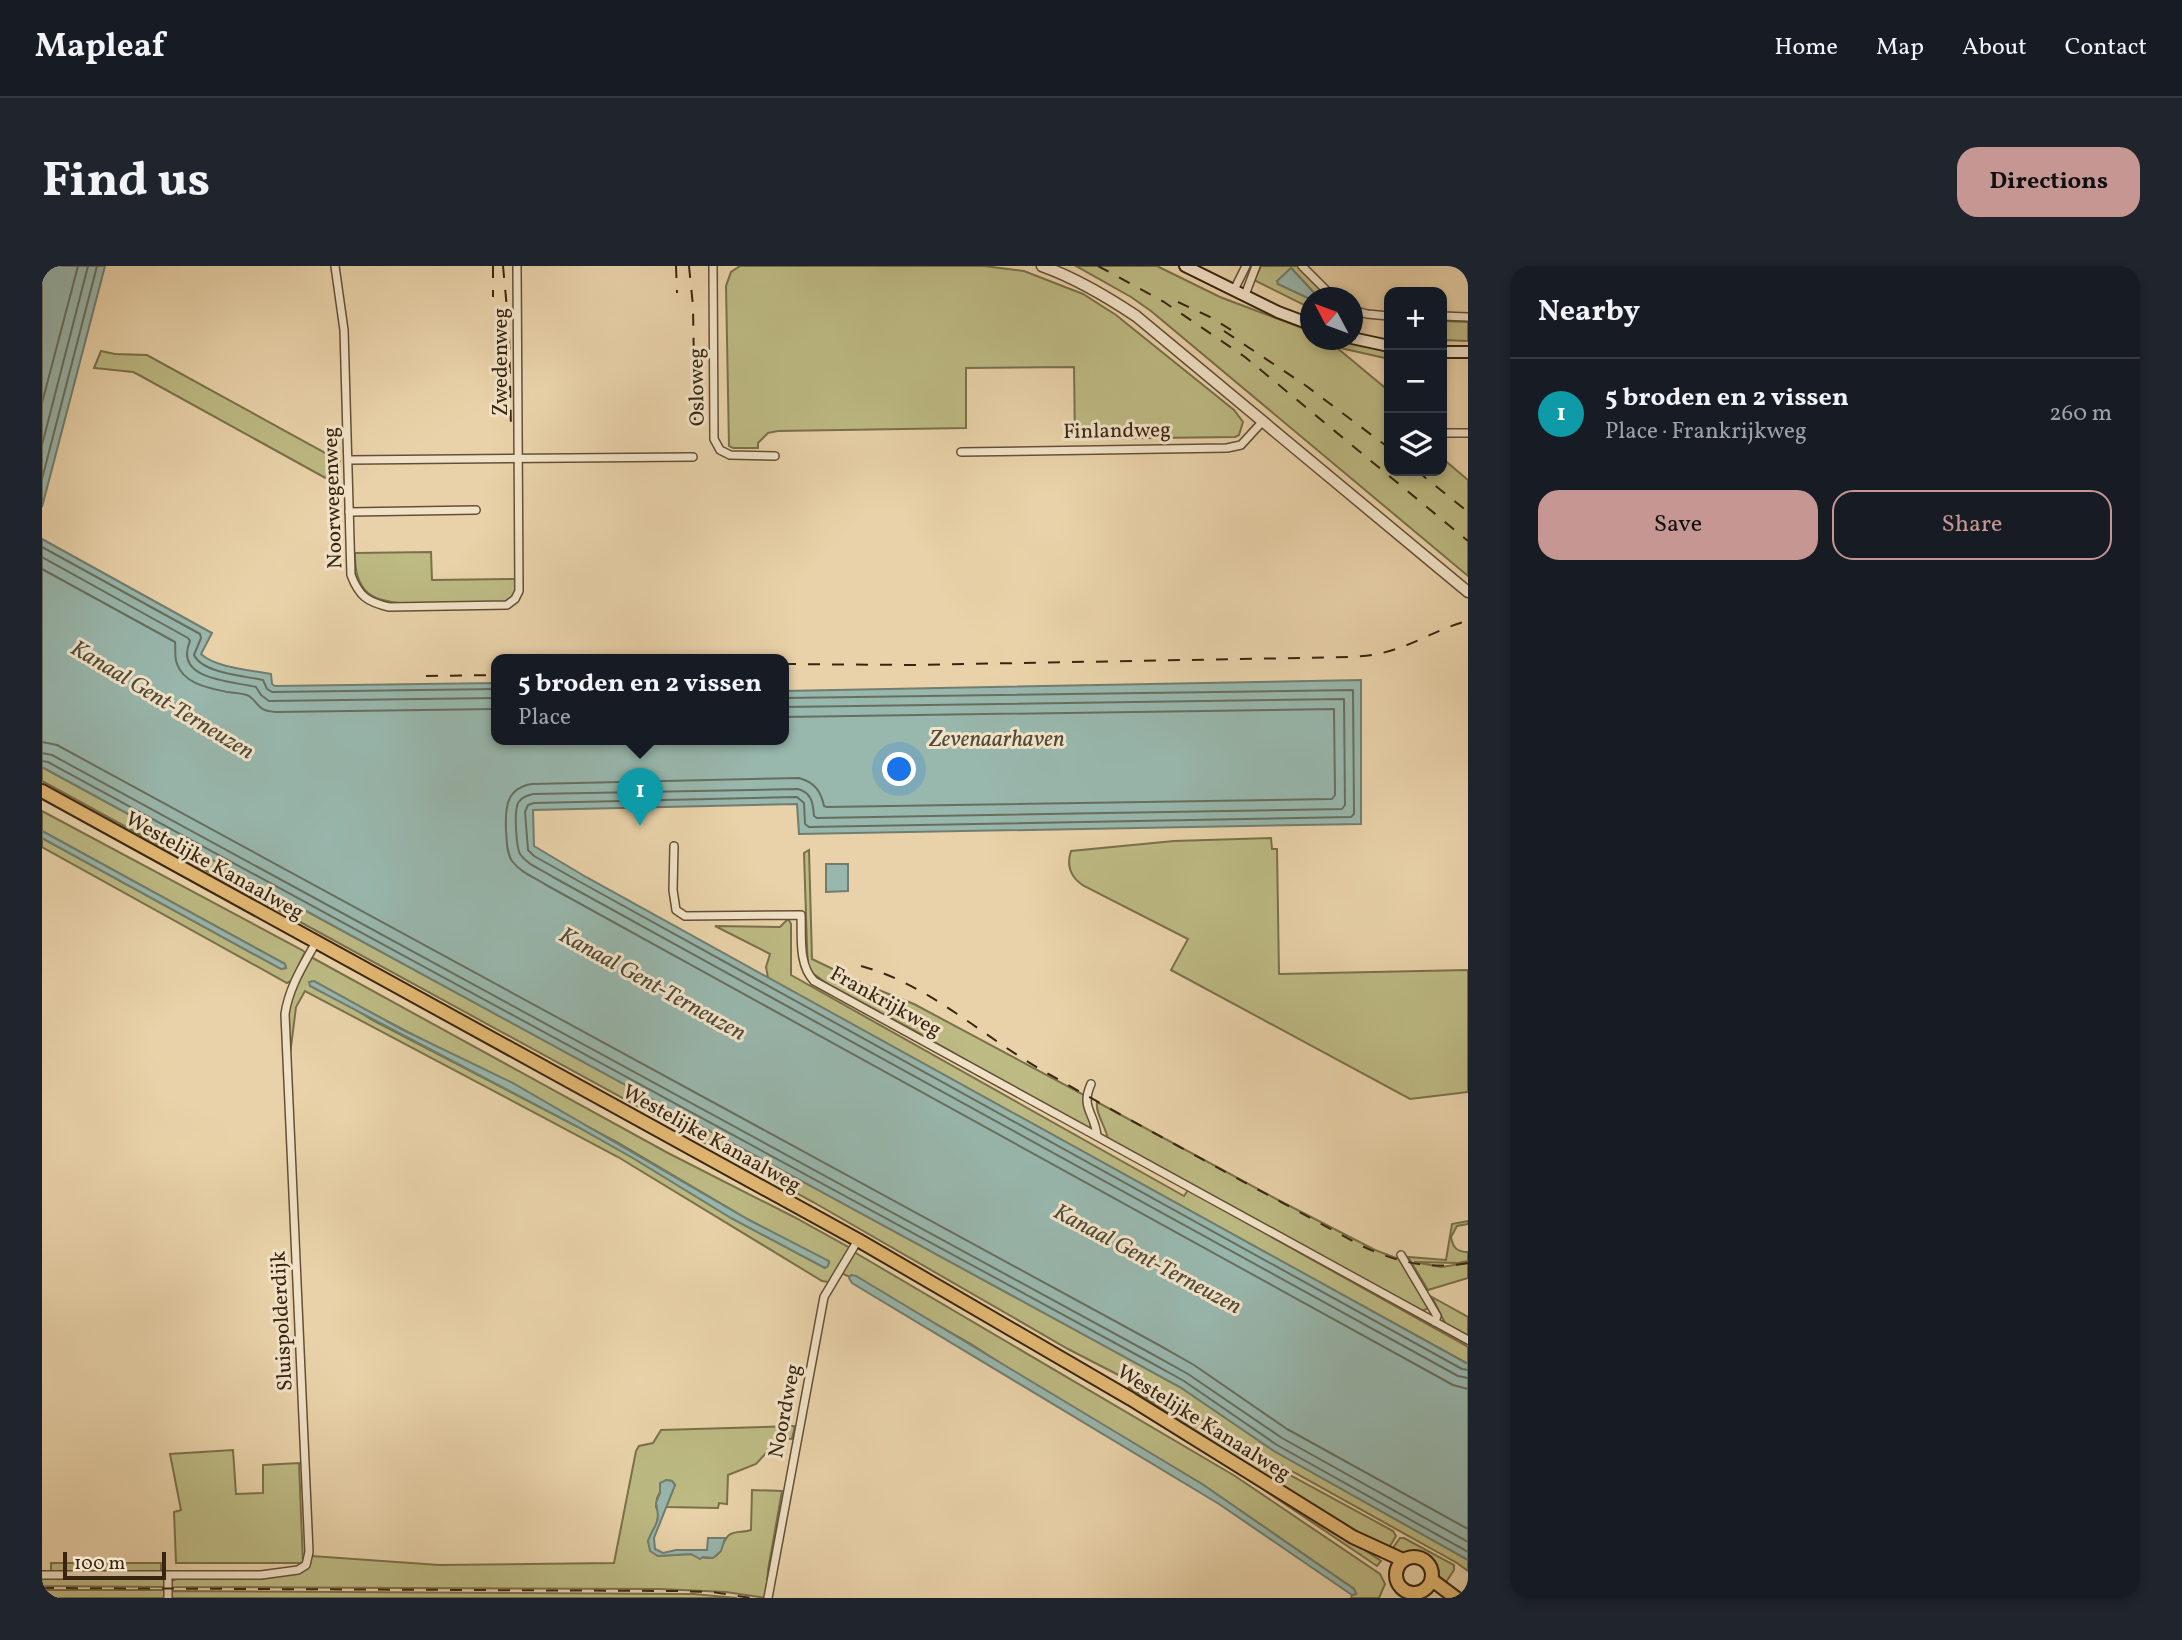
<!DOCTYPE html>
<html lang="en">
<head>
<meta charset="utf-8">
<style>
  :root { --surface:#171b24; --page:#20242c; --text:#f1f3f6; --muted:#9ea1a6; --line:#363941; --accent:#c59692 }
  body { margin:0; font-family:Vollkorn,serif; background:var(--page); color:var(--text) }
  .controls { position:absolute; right:21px; top:21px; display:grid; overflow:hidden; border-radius:14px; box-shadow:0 4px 10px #0003 }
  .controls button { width:63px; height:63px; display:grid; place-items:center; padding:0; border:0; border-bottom:2px solid var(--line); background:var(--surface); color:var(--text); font:35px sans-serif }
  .compass { position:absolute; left:1258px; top:21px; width:63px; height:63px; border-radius:50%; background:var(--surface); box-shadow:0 4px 10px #0003; rotate:311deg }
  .scale { position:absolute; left:21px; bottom:18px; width:103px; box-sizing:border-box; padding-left:7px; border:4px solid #382511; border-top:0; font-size:19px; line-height:24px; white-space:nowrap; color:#382511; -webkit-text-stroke:5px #f1e2c7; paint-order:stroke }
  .you { position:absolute; left:858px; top:504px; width:24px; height:24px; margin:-18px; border:5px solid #fff; border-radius:50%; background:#1a73e8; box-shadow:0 0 0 10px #1a73e833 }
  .badge { display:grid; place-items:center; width:46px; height:46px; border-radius:50%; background:var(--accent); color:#fff; font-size:23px; font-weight:700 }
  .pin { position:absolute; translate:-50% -58px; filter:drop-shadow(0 2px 4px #0008) }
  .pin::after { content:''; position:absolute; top:37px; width:24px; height:21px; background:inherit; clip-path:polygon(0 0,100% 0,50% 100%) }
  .popup { position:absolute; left:449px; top:388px; width:298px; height:91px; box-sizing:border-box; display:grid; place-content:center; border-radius:14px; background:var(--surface); filter:drop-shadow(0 2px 5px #0005); font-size:23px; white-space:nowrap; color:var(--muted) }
  .popup b { font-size:26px; color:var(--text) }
  .popup::after { content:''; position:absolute; left:50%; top:100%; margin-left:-14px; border:14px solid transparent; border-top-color:var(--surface) }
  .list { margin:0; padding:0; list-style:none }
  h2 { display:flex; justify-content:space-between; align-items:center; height:91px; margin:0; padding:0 28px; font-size:30px }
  h2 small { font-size:23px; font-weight:400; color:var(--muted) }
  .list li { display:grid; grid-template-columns:46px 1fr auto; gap:21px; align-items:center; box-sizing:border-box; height:112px; padding:0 28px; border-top:2px solid var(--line) }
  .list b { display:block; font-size:26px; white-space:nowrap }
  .list p { margin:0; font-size:23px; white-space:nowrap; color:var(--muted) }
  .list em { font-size:23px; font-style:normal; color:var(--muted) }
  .actions { display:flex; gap:14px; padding:21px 28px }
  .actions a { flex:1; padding:16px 0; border:2px solid var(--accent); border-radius:21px; text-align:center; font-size:24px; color:var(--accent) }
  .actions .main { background:var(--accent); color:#111 }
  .icon { flex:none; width:38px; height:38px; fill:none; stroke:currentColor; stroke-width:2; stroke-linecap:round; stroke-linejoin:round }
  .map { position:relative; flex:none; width:1426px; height:1332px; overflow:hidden; border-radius:21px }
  header { display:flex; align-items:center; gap:42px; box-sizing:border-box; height:98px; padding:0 35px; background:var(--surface); border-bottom:2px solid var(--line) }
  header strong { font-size:33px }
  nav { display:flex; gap:38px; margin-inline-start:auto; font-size:24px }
  .intro { display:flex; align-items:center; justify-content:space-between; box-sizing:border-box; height:168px; padding:0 42px }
  h1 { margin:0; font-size:49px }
  .button { padding:18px 32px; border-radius:21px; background:var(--accent); color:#111; font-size:24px; font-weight:700 }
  main { display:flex; gap:42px; padding:0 42px }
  aside { flex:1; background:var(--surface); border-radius:21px; box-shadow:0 4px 10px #0003 }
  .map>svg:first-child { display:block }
  .green { fill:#bdba83; stroke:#7a704a; stroke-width:2; fill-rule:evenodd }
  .water { fill:#98b7ad; stroke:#727d6f; stroke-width:2 }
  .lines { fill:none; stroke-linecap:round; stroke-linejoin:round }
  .shore { stroke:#686e5f; stroke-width:2 }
  .minor-casing { stroke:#645037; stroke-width:10 }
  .tertiary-casing { stroke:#645037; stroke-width:13 }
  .secondary-casing { stroke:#382511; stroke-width:14 }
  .primary-casing { stroke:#382511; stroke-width:16 }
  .minor { stroke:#f1e2c7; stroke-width:7 }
  .tertiary { stroke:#f1e2c7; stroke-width:10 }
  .secondary { stroke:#f1e2c7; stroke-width:10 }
  .primary { stroke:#e4b974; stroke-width:12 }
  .rail { stroke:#382511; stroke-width:2; stroke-dasharray:12 12; stroke-linecap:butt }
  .labels { text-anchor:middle; stroke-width:6; stroke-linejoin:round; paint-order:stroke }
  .street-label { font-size:21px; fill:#382511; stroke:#f1e2c7 }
  .water-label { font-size:23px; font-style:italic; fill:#504a38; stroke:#f1e2c7 }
</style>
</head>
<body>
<header>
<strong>Mapleaf</strong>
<nav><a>Home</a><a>Map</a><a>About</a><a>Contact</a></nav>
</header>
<div class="intro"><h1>Find us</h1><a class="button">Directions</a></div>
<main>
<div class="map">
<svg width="1426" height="1332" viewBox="0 0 1426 1332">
  <rect width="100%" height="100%" fill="#e9d2a9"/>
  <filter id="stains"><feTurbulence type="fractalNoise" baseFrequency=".00286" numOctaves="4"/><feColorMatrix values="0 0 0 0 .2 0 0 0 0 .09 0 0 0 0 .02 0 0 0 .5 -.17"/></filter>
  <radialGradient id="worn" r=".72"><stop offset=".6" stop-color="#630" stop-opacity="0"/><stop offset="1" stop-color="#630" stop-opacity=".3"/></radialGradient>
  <g class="green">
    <path d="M698,0H942L982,5L1041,28L1074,49L1192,144L1201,156L1197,169L1193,171L1033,173L1032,101L924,102V162L736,165L726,167L716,177V182H691L687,180L684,20L689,6Z"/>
    <path d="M1034,0H1115L1178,31L1268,65V74H1298L1347,85V93L1294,81L1347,125V205H1400V192L1426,214V310L1109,45L1089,31Z"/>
    <path d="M1219,0H1256L1287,31H1276L1249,2L1236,18L1268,33V42L1212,14Z"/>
    <path d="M1400,55L1426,56V75L1400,74Z"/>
    <path d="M59,85L73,88L105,89L298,195V220L97,109L91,106L52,102Z"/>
    <path d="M389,286L390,314L475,313L476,323L467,335L456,337C427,337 347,345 326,327C314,316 313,301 313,287Z"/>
    <path d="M0,501L1138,1121L1232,1185L1426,1294V1305L1415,1297L1090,1116L1026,1083L771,936L0,515Z"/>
    <path d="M0,545L260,684L263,686L249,715L245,717L0,581V572L239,703L244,702L243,698L0,565Z"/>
    <path d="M1229,572L1230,583H1235L1237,708L1426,704V826L1368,833L1129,704L1146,673L1042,620C1028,611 1024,600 1029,585L1132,575Z"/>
    <path d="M767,584L770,693L824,719L872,738L1042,829C1041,842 1051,850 1048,862L1045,863L871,764L787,719L769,706L766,700L765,681L762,587Z"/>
    <path d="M745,654H747L749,658V709L1142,930L1146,924L1426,1081V1098L726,712L724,701L728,688L673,660L738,661Z"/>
    <path d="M269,691L626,887L752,951L808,982L789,1014L786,1016L780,1015L576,891L263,725L254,741L247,797L246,737ZM269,715L575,876L707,954L787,997L783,1002L689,952L591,892L536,861L330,754Z"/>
    <path d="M1055,836L1240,936L1333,984L1357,993L1387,1042L1380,1045L1066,873C1064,861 1053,847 1055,836Z"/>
    <path d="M1426,955V958L1415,960L1409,971C1411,982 1415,986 1426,986V995L1416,997L1372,996L1399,1001L1426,997V1012L1386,1024L1366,991L1404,994L1410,958Z"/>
    <path d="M812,986L1193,1210L1338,1308L1343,1318L1337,1332H1309L1310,1329L1314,1328L1312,1323L1160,1218L980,1111L929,1078L812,1011H808L799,1007Z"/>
    <path d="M1390,1031L1426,1051V1067L1424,1071L1405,1061Z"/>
    <path d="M1086,1121L1351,1265L1354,1270L1345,1285L1310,1266Z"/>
    <path d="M753,1160L750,1173L738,1172L714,1198L686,1209L685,1238L677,1237L676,1242L624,1241L633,1219L630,1215L624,1214L615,1232L614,1241L617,1246L614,1260L606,1275L616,1290L649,1288C654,1291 659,1291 666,1292C681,1292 678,1277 687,1269C693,1264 702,1267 709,1264L710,1224L740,1225L726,1304L724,1332L684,1326L617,1323L128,1321L130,1315L136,1312H218L263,1304L270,1290L397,1299L572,1297L594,1185L597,1180L611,1177L619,1164Z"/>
    <path d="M191,1184L194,1228L221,1227V1199L257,1197L261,1297H134L132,1246L139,1244L128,1188Z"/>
    <path d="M1191,1203L1321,1283L1339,1295L1335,1300Z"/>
    <path d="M1358,1272H1362L1412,1299V1304L1401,1321L1394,1314L1392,1301L1385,1292L1375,1287L1361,1290L1348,1286Z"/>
    <rect x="9" y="1297" width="110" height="9"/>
    <path d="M0,1311L119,1312L124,1315V1321L0,1320Z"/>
    <path d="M0,1324H124L122,1332H0Z"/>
    <path d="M128,1325L652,1328L695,1332H130Z"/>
  </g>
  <g class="water">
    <path d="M0,0H63L0,241Z"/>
    <path d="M1249,2L1276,31L1268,33L1236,18L1235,15Z"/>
    <path d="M0,273L170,367L159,388C174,402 209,404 229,408L230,418L233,420L454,417V474H742V425L1319,414V558L757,568L755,538L491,544L492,580L544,611L1426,1098V1294L1232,1185L1138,1121L0,501Z"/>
    <path d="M0,565L243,698L244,702L239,703L0,572Z"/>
    <path d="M806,598V625L784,626V598Z"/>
    <path d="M272,715L359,763L469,816L707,954L787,995L786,1000L783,1002L689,952L591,892L536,861L268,720L267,716Z"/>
    <path d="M809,1009L814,1010L1160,1218L1312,1323L1314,1328L1310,1329L1177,1238L810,1017L807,1012Z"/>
    <path d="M624,1214L630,1215L633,1219L612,1272L613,1283L621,1287L634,1284H665L666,1272H683L679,1285L671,1292L661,1291L658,1293L649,1288L616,1290L608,1285L606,1275C613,1255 619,1260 614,1237L618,1227V1217Z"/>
  </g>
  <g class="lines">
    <g class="shore">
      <path d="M0,137L36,0"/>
      <path d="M0,179L46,0"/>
      <path d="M0,213L55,0"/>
      <path d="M0,281L158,368L159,372L152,389C160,407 203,410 221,414L225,423L230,426L454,423"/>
      <path d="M0,291L146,372L148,375C131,414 189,415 214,421L219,429L227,435L454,432"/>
      <path d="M0,303L133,376C134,383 132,390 135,398C142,418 167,422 185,426C191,427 202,427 207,430C218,438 215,445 234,446L454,443"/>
      <path d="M742,432L1311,424L1312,548L1309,551L767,561L763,558L762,537L755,531L492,537L486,539L483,546L486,584L492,590L540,617L1420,1103L1426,1104"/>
      <path d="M742,441L1302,433L1303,539L1300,543L775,552L772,550C771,537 770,527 756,523L491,528C484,530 480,531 476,537C472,545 474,580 478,588C485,599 501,604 511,611L1416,1110L1426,1112"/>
      <path d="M742,451L1292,443L1293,529L1290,533L785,541L782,540C779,525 772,516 757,512L490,518C464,522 463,542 464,564C465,574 464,586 470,595C479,607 494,612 506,620L1411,1119L1426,1123"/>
      <path d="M0,476L15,479L1115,1078L1152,1099L1245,1163L1426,1263"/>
      <path d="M0,487L10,489L1110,1088L1146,1108L1240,1172L1426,1276"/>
      <path d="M0,495L6,496L1106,1095L1142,1115L1235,1179L1426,1286"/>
    </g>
    <g class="minor-casing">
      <g id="minor">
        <path d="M293,0L302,64L309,309C317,330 325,336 347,341L465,339L473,333L477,325L475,0"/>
        <path d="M671,0L672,173L678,184L688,189L733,190"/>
        <path d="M1260,0L1292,32"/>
        <path d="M1192,24L1204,0"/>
        <path d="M1203,29L1214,0"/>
        <path d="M1310,44L1325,48L1347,50"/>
        <path d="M1400,50L1426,51"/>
        <path d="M1400,167H1426"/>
        <path d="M919,186L1185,182L1199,179L1221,155"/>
        <path d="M307,194L651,191"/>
        <path d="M307,246L434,244"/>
        <path d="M632,580L631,624L634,644L643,650L759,649C760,671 756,698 772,715L1426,1074"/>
        <path d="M1049,818C1038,842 1053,847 1055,870"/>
        <path d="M1359,989L1395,1050L1393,1056"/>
        <path d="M0,1309H219L256,1304L264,1299L267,1286L243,748C247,721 261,700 274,676"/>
        <path d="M126,1310V1332"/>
        <path d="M726,1332L782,1031L816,974"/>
      </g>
    </g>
    <g class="tertiary-casing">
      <path id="tertiary" d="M1000,0C1034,12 1064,30 1094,50L1426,326"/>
    </g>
    <g class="secondary-casing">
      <g id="secondary">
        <path d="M1143,0L1236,46L1268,58"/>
        <path d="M1310,72L1347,80"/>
        <path d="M1400,86H1426"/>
      </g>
    </g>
    <g class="primary-casing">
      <g id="primary">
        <path d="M0,525L816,974L1089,1133L1311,1271L1361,1294"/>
        <circle cx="1372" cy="1309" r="18"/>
        <path d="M1390,1314L1414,1332"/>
      </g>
    </g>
    <use href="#minor" class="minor"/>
    <use href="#tertiary" class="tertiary"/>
    <use href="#secondary" class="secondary"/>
    <use href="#primary" class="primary"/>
    <g class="rail">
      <path d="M451,0V31"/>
      <path d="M461,0L467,64L469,165"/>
      <path d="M634,0L635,27"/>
      <path d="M647,0L651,40L653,164"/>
      <path d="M1056,0L1122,36L1203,91L1426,275"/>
      <path d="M1136,36L1168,51L1191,65"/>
      <path d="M1182,65L1263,119L1347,182"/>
      <path d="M1375,205L1426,246"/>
      <path d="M742,398L868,399L1310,391C1325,390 1340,388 1354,383C1379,375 1400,361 1426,355"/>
      <path d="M384,410L454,409"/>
      <path d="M819,700C886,718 939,769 998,803C1104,864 1212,921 1320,980C1354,996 1388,1004 1426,997"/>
      <path d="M0,1322L634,1325L670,1326L709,1332"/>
    </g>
  </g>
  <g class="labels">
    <g class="street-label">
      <text transform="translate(458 96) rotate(-90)" y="7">Zwedenweg</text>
      <text transform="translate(654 121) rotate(-91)" y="7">Osloweg</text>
      <text transform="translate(1075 164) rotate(-1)" y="7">Finlandweg</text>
      <text transform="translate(290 232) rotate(-92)" y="7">Noorwegenweg</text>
      <text transform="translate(173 599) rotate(29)" y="7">Westelijke Kanaalweg</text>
      <text transform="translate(844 735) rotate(29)" y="7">Frankrijkweg</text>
      <text transform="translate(670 872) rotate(29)" y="7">Westelijke Kanaalweg</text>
      <text transform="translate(239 1055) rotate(-93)" y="7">Sluispolderdijk</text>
      <text transform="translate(742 1145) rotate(-79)" y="7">Noordweg</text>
      <text transform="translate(1162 1156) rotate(32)" y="7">Westelijke Kanaalweg</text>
    </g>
    <g class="water-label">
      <text transform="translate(121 433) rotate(31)" y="8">Kanaal Gent-Terneuzen</text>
      <text x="955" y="480">Zevenaarhaven</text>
      <text transform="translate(611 717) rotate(29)" y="8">Kanaal Gent-Terneuzen</text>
      <text transform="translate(1106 992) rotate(28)" y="8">Kanaal Gent-Terneuzen</text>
    </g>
  </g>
  <rect width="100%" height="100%" filter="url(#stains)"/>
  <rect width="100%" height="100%" fill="url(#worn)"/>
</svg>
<div class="controls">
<button>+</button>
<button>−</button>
<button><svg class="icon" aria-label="layers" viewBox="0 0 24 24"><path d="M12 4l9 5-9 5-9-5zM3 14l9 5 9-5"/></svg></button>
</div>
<svg class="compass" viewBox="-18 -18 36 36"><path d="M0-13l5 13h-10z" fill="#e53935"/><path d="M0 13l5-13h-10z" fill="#9ea1a6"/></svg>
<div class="scale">100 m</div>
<div class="you"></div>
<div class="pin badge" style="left:598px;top:560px;background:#0f9aa8">1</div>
<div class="popup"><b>5 broden en 2 vissen</b>Place</div>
</div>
<aside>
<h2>Nearby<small></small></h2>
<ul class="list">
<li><span class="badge" style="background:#0f9aa8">1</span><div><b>5 broden en 2 vissen</b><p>Place · Frankrijkweg</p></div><em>260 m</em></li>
</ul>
<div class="actions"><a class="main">Save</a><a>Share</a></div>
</aside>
</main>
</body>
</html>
